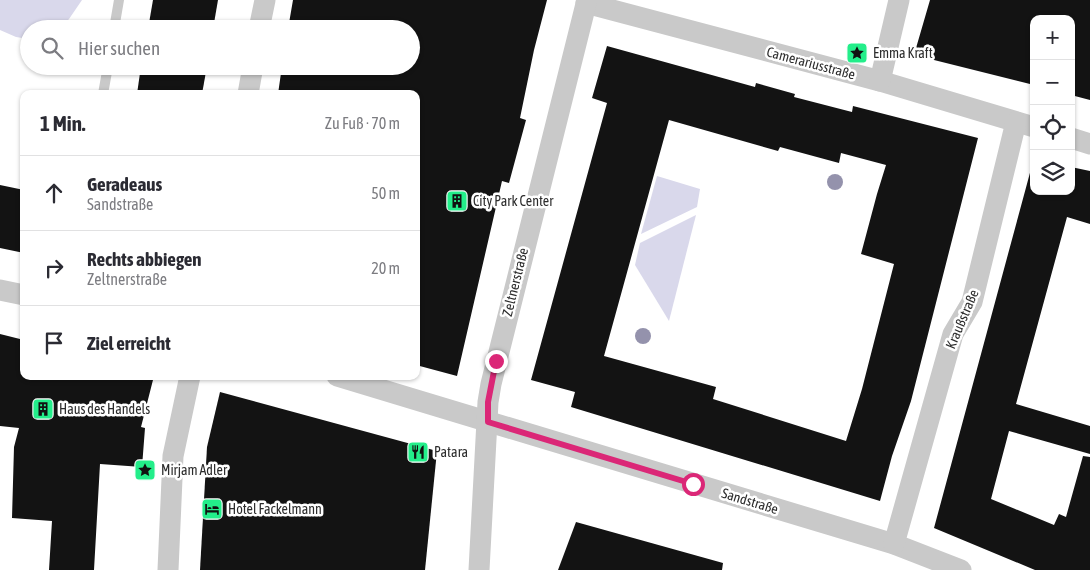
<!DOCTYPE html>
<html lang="de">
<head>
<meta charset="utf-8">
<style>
  :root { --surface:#fff; --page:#f2f2f3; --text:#2b2b33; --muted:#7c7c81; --line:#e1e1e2 }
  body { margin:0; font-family:"Asap Condensed",sans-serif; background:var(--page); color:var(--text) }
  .controls { position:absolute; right:15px; top:15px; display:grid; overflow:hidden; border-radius:10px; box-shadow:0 1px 4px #0004 }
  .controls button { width:45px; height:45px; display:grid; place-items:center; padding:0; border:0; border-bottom:1px solid var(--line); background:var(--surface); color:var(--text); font:25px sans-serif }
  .stop { position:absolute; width:15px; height:15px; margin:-11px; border:4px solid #db2777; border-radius:50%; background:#fff }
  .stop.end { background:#db2777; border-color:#fff; box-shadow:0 1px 5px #0008 }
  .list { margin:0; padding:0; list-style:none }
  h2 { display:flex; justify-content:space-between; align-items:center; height:65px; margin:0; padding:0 20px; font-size:21px }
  h2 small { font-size:16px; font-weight:400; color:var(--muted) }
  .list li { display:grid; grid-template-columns:32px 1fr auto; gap:15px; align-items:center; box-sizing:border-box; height:75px; padding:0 20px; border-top:1px solid var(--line) }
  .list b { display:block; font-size:19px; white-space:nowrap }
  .list p { margin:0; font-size:16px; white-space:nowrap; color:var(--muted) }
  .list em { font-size:16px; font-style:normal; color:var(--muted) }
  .icon { flex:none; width:28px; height:28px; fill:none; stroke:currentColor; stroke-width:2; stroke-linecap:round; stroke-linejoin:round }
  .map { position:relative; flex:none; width:1090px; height:570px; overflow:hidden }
  .search { position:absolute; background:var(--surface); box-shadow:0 1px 4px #0004; left:20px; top:20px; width:400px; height:55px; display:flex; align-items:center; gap:12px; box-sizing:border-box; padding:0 18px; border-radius:28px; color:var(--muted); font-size:19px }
  .panel { position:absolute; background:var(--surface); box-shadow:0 1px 4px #0004; left:20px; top:90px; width:400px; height:290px; border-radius:10px }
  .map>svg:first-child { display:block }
  .green { fill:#d9d8eb }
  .building { fill:#131313; fill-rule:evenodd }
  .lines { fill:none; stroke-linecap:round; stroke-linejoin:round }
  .lane { stroke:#c9c9c9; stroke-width:10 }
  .street { stroke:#c9c9c9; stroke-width:21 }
  .tree { fill:#9492ac }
  .route { stroke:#db2777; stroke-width:6 }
  .labels { text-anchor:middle; stroke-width:5; stroke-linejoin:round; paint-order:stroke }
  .poi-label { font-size:14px; fill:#2c2c2c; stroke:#fff; text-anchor:start }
  .street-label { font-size:14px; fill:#2c2c2c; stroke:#fff }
</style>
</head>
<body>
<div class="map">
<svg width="1090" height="570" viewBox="0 0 1090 570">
  <rect width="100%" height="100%" fill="#fff"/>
  <g class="green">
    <path d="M0,0H82L69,19L60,29H29V39L16,37L0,30Z"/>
    <path d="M657,176L700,189L697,207L641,234Z"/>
    <path d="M696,215L669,321L635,265L640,243Z"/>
  </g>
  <g class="building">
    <path d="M153,0H218L213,29H148Z"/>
    <path d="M293,0H547L534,50L520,118L526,120L509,183L502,181L457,376L416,365V94H278L282,66H411V29H288Z"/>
    <path d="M930,0H1090V100L1071,95V19H1034V85L914,55Z"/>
    <path d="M607,46L755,87L756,83L795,94L794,97L852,112L853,106L978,138L911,401L892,456L880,501L571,407L575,392L531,380L607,103L592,98ZM669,120L778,151L780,147L839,163L841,153L886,165L877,194L861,254L894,264L862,389L846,441L713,399L716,387L604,356Z"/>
    <path d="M141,66H207L202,94H137Z"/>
    <path d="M1034,158V191H1071V167L1090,171V224L1067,217L1016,404L1090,426V454L1009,431L991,499L1054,525L1059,514L1066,517L1083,456L1090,457V570H1035L934,528Z"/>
    <path d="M0,185L24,190V253L0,248Z"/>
    <path d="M0,334L24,340V376H154L141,427L145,428L142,467L100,464L94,570H49L52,521L12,518L14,447L19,428L0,426Z"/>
    <path d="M220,392L437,451L425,570H200L207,447Z"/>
    <path d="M576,522L723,563L722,570H558Z"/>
  </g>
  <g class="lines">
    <g class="lane">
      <path d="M114,29L119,0"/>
      <path d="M103,94L108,66"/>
    </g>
    <g class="street">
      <path d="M586,3L880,81L1034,127"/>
      <path d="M259,29L265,0"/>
      <path d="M880,81L899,0"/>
      <path d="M248,94L253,66"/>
      <path d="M1071,138L1090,144"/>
      <path d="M0,290L24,295"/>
      <path d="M337,376L894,544L961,570"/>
      <path d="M894,544L953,334L972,302L1016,122"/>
      <path d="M168,570L173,456L190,376"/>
      <path d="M479,570L488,402L491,384L587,0"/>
    </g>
  </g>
  <g class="tree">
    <circle cx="835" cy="182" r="8"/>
    <circle cx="643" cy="336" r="8"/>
  </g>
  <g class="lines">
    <path class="route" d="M496,361L488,402V422L693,484"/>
  </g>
  <defs>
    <g id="sight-square" transform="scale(1.125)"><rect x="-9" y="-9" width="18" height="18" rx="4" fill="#23ee8a" stroke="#fff"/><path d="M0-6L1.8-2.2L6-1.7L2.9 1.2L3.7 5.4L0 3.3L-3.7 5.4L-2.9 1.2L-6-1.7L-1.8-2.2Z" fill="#111"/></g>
    <g id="building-square" transform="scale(1.125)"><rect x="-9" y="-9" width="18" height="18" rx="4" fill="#23ee8a" stroke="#fff"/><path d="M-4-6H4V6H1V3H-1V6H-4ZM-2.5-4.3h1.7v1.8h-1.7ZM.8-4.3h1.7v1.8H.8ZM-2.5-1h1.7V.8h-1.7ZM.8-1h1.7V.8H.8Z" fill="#111"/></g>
    <g id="restaurant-square" transform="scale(1.125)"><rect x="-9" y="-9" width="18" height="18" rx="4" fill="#23ee8a" stroke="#fff"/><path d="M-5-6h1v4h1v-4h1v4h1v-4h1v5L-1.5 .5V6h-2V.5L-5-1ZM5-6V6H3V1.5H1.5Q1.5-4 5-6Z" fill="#111"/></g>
    <g id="hotel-square" transform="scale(1.125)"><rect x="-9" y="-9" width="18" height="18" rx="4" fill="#23ee8a" stroke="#fff"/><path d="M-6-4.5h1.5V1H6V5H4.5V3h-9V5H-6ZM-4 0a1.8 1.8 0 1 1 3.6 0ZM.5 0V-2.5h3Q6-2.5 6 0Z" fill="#111"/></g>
  </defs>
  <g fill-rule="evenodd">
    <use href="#sight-square" x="857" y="53"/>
    <use href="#building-square" x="457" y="201"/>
    <use href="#building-square" x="43" y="409"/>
    <use href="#restaurant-square" x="418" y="452"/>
    <use href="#sight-square" x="145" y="470"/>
    <use href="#hotel-square" x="212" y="509"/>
  </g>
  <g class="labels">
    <g class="poi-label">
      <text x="873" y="58">Emma Kraft</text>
      <text x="473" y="206">City Park Center</text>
      <text x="59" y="414">Haus des Handels</text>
      <text x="434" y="457">Patara</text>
      <text x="161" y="475">Mirjam Adler</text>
      <text x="228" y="514">Hotel Fackelmann</text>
    </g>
    <g class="street-label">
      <text transform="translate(811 63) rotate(15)" y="5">Camerariusstraße</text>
      <text transform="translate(515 282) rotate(-76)" y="5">Zeltnerstraße</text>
      <text transform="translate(962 319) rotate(-67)" y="5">Kraußstraße</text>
      <text transform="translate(750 501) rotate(17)" y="5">Sandstraße</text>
    </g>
  </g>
</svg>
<div class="controls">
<button>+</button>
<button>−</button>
<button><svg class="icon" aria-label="locate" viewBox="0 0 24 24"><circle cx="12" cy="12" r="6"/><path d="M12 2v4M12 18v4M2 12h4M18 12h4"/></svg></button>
<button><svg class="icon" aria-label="layers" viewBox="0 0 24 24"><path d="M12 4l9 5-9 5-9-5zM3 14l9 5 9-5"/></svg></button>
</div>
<div class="stop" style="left:693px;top:484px"></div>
<div class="stop end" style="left:496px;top:361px"></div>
<div class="search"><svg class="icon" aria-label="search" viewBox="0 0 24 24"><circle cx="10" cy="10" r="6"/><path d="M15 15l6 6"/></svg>Hier suchen</div>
<section class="panel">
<h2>1 Min.<small>Zu Fuß · 70 m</small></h2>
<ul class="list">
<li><svg class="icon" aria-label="ahead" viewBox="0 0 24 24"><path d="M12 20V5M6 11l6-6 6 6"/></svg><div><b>Geradeaus</b><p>Sandstraße</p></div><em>50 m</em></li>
<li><svg class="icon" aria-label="right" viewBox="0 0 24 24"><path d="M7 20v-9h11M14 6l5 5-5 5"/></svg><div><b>Rechts abbiegen</b><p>Zeltnerstraße</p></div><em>20 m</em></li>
<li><svg class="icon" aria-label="arrive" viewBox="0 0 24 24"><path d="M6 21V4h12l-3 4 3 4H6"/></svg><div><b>Ziel erreicht</b></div></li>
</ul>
</section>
</div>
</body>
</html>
